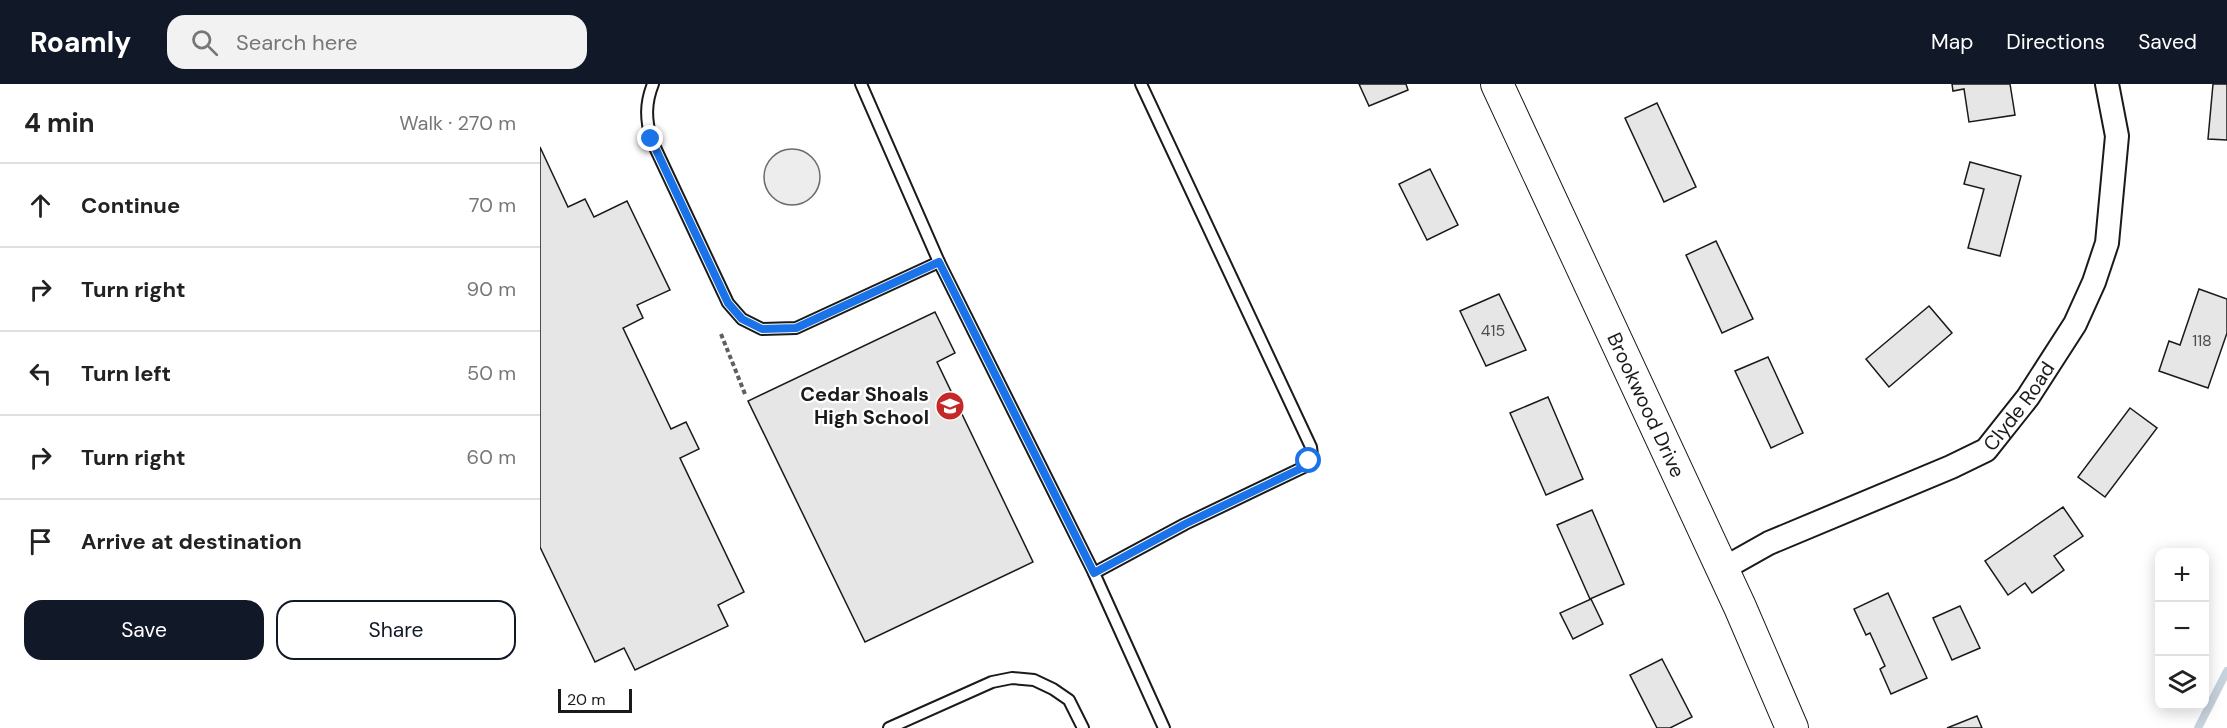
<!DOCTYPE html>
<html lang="en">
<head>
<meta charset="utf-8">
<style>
  :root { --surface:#fff; --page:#f2f2f2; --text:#222; --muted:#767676; --line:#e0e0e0; --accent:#111827 }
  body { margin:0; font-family:"DM Sans",sans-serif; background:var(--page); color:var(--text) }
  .controls { position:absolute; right:18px; bottom:18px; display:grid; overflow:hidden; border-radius:12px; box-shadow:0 3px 15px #0003 }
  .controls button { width:54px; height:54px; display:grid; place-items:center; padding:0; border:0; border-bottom:2px solid var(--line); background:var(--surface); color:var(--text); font:30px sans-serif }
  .scale { position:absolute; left:18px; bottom:15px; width:74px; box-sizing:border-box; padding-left:6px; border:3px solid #1a1a1a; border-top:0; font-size:16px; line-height:21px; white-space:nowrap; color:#1a1a1a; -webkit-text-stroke:4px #fff; paint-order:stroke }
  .stop { position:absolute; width:18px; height:18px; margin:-14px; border:4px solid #1a73e8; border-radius:50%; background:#fff }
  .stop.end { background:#1a73e8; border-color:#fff; box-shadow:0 2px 6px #0008 }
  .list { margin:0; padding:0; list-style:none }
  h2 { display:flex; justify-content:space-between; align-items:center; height:78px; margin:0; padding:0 24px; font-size:26px }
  h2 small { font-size:20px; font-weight:400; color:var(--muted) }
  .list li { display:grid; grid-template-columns:39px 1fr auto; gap:18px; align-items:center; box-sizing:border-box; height:84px; padding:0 24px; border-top:2px solid var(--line) }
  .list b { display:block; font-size:22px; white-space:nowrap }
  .list em { font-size:20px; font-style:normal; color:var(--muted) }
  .actions { display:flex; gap:12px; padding:18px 24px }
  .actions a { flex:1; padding:14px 0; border:2px solid var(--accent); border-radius:18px; text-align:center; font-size:21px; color:var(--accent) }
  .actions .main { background:var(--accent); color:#fff }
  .icon { flex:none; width:33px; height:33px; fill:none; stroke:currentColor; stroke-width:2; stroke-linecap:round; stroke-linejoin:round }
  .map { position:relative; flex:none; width:1687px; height:644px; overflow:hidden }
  header { display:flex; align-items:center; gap:36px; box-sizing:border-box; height:84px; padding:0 30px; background:var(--accent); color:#fff }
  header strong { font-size:28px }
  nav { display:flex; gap:33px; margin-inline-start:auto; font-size:21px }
  .search { width:420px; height:54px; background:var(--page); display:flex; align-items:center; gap:15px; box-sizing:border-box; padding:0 21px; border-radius:18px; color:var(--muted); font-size:22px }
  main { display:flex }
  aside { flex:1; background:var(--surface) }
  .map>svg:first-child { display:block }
  .parking { fill:#ededed; stroke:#6a6a6a; stroke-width:1.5 }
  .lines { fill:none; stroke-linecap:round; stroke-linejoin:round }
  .stream { stroke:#c6d2dc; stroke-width:8 }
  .building { fill:#e6e6e6; stroke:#1a1a1a; stroke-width:1.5 }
  .lane-casing { stroke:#1a1a1a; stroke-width:14 }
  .street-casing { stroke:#1a1a1a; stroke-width:26 }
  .secondary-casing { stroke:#1a1a1a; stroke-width:34 }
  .path { stroke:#5f5f5f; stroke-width:4; stroke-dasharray:4.5 3; stroke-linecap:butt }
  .lane { stroke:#fff; stroke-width:10 }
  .street { stroke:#fff; stroke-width:22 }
  .secondary { stroke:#fff; stroke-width:32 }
  .route { stroke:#1a73e8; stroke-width:8 }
  .labels { text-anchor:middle; stroke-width:4.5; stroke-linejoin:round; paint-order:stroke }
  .number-label { font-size:16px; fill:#4d4d4d }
  .poi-label { font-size:20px; font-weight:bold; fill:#1a1a1a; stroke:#fff; text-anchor:end }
  .street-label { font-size:20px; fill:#1a1a1a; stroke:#fff }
</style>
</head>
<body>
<header>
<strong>Roamly</strong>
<div class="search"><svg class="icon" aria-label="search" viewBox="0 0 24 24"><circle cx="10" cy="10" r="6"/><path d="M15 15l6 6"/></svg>Search here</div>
<nav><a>Map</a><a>Directions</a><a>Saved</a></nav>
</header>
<main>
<aside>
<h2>4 min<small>Walk · 270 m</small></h2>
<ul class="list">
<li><svg class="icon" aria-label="ahead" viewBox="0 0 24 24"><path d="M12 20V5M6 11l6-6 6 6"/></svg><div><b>Continue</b></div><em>70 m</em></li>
<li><svg class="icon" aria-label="right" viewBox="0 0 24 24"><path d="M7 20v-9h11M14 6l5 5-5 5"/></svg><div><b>Turn right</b></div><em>90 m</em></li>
<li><svg class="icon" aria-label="left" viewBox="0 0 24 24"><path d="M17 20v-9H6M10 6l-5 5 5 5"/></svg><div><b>Turn left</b></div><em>50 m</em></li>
<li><svg class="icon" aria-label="right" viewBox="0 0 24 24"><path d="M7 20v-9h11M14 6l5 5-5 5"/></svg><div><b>Turn right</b></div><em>60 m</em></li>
<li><svg class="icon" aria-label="arrive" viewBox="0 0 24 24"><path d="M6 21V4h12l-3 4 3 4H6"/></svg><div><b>Arrive at destination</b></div></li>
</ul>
<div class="actions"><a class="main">Save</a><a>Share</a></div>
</aside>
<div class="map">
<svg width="1687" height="644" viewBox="0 0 1687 644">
  <rect width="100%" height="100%" fill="#fff"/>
  <circle class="parking" cx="252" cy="93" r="28"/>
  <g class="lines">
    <path class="stream" d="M1658,644L1687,587"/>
  </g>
  <g class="building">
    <path d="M819,0H866L868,6L829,22Z"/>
    <path d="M1412,0H1470L1475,31L1429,38L1424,5L1413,7Z"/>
    <path d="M1673,0H1687V56L1668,55Z"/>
    <path d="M1117,19L1156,103L1124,118L1085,34Z"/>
    <path d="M0,63L28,123L45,115L54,133L87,117L130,206L97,221L103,234L83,244L131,345L146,338L159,365L140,374L204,508L178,521L188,542L95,586L84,564L55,578L0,463Z"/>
    <path d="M1430,78L1481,92L1460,172L1428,164L1444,105L1424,100Z"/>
    <path d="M890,85L918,141L887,156L859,100Z"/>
    <path d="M1176,157L1213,235L1182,249L1146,171Z"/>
    <path d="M1659,205L1687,215V249L1668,304L1619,287L1629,257L1640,261Z"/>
    <path d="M959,210L986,266L946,282L920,227Z"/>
    <path d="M1389,222L1412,249L1349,303L1326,275Z"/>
    <path d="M395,228L415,269L397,278L493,478L325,558L208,317Z"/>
    <path d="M1228,273L1263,349L1231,364L1195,287Z"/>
    <path d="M1008,313L1043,395L1006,411L970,329Z"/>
    <path d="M1590,324L1617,344L1565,413L1538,393Z"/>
    <path d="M1523,423L1543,452L1514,472L1524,486L1492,509L1485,499L1468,511L1445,477Z"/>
    <path d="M1052,426L1084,500L1050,515L1017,441Z"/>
    <path d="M1348,509L1387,594L1351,610L1340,585L1345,582L1330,549L1326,551L1314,525Z"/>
    <path d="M1051,515L1063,540L1033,555L1020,529Z"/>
    <path d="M1420,522L1440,564L1412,576L1393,534Z"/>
    <path d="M1122,575L1152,633L1130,644H1117L1090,591Z"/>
    <path d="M1437,632L1442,644H1407Z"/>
  </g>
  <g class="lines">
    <g class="lane-casing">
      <g id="lane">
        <path d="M113,0C105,20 106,35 111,55L188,219L202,235L222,245L256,244L399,178"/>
        <path d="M321,0L399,178L554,489L624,644"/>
        <path d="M554,489L645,440L764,383L772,371L771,363L601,0"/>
        <path d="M349,644L452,598L472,594L494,596L513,605L529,616L543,644"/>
      </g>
    </g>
    <g class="street-casing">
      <g id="street">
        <path id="s1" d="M1181,486L1229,459L1411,383L1446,366L1488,313L1535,240L1554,198L1567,159L1577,52L1567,0"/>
      </g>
    </g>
    <g class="secondary-casing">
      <g id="secondary">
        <path id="s2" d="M957,0L1200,523L1252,644"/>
      </g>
    </g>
    <path class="path" d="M181,250L205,310"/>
    <use href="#lane" class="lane"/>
    <use href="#street" class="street"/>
    <use href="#secondary" class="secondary"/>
  </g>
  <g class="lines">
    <path class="route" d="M111,55L188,219L202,235L222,245L256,244L399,178L554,489L645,440L764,383L769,377"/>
  </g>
  <defs>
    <g id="school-disc" transform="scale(1.5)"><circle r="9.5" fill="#c62828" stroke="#fff"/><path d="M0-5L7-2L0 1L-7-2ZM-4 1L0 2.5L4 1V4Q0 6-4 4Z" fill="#fff"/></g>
  </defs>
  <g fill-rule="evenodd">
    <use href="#school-disc" x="410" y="322"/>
  </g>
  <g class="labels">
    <g class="number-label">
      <text x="953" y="252">415</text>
      <text x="1662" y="262">118</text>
    </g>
    <g class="poi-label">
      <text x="389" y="317">Cedar Shoals<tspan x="389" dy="23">High School</tspan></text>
    </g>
    <g class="street-label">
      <text dy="7" stroke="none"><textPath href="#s1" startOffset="346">Clyde Road</textPath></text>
      <text dy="7" stroke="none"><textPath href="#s2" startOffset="354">Brookwood Drive</textPath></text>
    </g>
  </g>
</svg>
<div class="controls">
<button>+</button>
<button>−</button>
<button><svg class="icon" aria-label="layers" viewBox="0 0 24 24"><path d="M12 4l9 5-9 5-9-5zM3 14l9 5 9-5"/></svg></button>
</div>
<div class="scale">20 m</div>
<div class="stop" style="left:769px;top:377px"></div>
<div class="stop end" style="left:111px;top:55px"></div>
</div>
</main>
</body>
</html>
